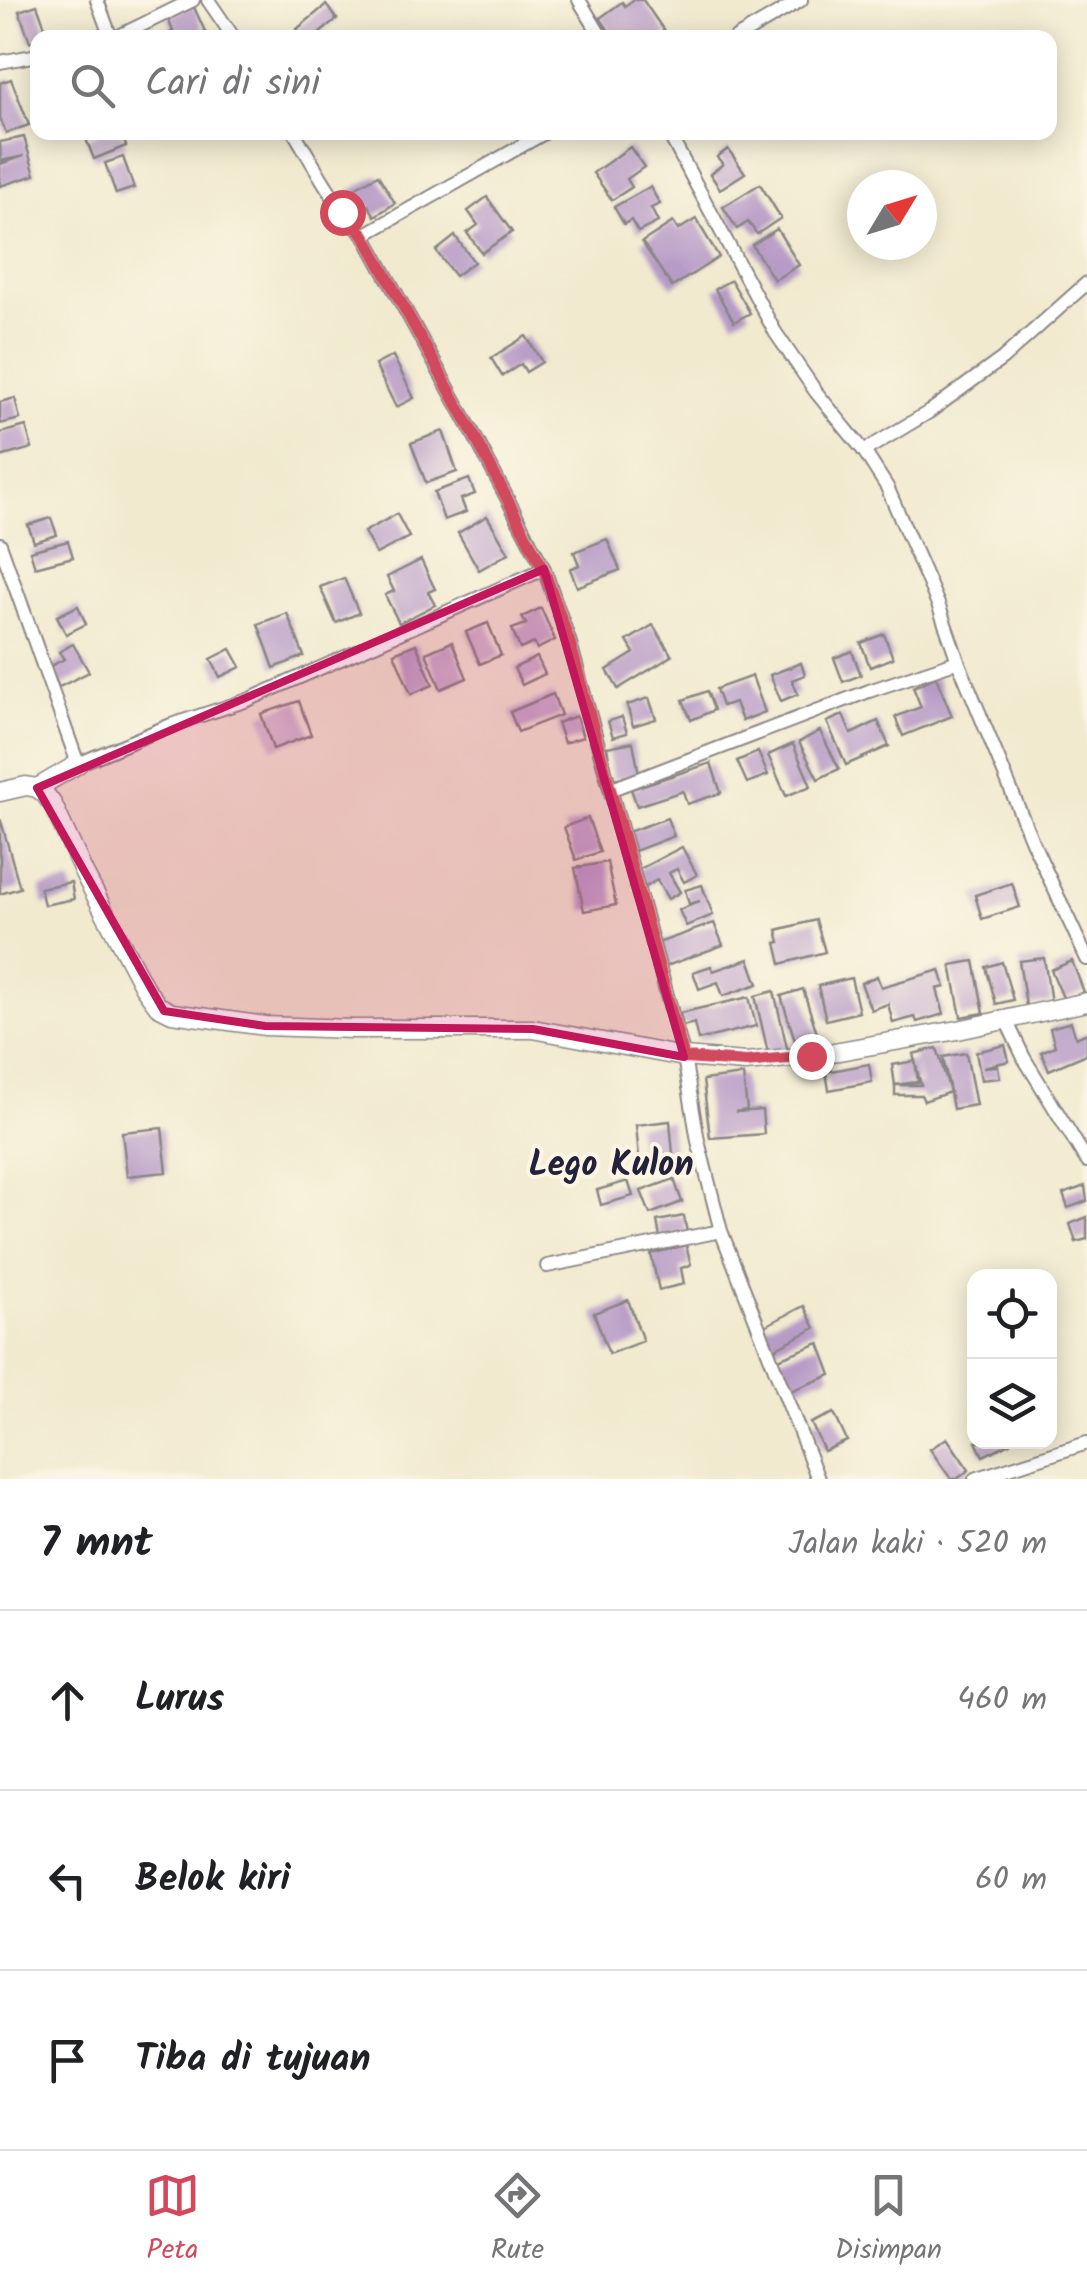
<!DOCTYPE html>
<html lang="id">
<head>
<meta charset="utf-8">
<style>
  :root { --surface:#fff; --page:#f6f6f6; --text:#202124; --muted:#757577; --line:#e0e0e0; --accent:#d1495b }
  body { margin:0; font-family:Kalam,sans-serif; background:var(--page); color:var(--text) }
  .controls { position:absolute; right:30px; bottom:30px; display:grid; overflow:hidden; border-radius:20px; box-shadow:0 5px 25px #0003 }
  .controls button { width:90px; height:90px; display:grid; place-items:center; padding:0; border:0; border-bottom:2px solid var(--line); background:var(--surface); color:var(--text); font:50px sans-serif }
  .compass { position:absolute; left:847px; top:170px; width:90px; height:90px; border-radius:50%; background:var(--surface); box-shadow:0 5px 25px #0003; rotate:52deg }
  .stop { position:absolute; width:30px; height:30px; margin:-22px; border:8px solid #d1495b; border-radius:50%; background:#fff }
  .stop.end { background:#d1495b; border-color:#fff; box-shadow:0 2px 10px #0008 }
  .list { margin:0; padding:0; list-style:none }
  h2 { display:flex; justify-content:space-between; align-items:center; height:130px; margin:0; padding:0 40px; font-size:42px }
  h2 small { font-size:32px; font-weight:400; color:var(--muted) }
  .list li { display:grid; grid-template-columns:65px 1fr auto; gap:30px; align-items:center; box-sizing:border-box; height:180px; padding:0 40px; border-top:2px solid var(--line) }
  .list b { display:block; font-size:38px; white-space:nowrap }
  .list em { font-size:32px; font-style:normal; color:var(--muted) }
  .icon { flex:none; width:55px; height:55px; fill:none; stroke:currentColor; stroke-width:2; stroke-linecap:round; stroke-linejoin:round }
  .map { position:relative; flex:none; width:1087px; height:1479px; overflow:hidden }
  .search { position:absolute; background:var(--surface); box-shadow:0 5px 25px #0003; left:30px; right:30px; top:30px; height:110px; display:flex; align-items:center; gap:25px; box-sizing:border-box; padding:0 35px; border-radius:20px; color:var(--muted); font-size:38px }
  .sheet { height:670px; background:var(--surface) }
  nav { display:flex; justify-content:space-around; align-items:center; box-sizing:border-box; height:140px; border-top:2px solid var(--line); background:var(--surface); font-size:28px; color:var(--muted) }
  nav a { display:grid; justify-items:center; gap:5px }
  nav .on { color:var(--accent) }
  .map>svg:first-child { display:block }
  .building { fill:#b79bc7 }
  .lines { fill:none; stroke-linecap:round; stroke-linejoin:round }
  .street-casing { stroke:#8a8685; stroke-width:16 }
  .secondary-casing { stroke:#8a8685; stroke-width:21 }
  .street { stroke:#fff; stroke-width:12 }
  .secondary { stroke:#fff; stroke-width:18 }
  .route { stroke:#d1495b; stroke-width:12 }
  .marked { fill:#c2185b; fill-opacity:0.2; stroke:#c2185b; stroke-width:8; stroke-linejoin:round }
  .labels { text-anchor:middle; stroke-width:8; stroke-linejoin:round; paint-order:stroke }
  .quarter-label { font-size:35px; font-weight:bold; fill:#22223b; stroke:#fcf5e5 }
</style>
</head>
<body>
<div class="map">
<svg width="1087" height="1479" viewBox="0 0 1087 1479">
  <rect width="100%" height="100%" fill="#fcf5e5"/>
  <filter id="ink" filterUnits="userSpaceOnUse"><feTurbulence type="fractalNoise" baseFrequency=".01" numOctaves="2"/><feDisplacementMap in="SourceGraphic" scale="20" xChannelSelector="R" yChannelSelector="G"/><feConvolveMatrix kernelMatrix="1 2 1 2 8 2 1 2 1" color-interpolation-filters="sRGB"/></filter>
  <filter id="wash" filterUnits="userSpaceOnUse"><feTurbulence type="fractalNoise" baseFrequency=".0048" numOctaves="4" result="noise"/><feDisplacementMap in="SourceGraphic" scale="40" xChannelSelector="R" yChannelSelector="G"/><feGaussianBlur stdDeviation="2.25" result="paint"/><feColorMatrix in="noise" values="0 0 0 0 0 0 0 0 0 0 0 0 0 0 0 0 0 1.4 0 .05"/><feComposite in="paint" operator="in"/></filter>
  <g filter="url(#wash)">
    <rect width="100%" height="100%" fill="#f1eacf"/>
    <g id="blocks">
      <g class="building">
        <path d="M633,0H643L667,35L664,38H605L611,34L600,18L622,2L625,6Z"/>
        <path d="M37,5L48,35L30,42L19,11Z"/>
        <path d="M193,5L208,38H170L168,34L173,31L167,17Z"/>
        <path d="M326,5L337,19L314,38H303L297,29Z"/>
        <path d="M11,79L29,125L6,133L0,118V83Z"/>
        <path d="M101,132H121L126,146L94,159L86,139Z"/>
        <path d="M24,137L35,175L0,186V164L24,156L1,161L0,142Z"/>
        <path d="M630,147L644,167L627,179L632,187L612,200L593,173Z"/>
        <path d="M728,149L745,173L720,189L710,174L723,164L717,157Z"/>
        <path d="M123,157L134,188L116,194L105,163Z"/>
        <path d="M378,175L395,203L375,216L368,205L355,213L344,194Z"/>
        <path d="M760,184L781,218L757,234L748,222L737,229L723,207Z"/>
        <path d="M650,187L660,204L651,208L658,222L638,232L631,220L624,224L614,207Z"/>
        <path d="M487,197L512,232L482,253L467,233L478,225L468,211Z"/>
        <path d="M696,219L719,257L672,287L642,242L673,222L678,230Z"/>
        <path d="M777,229L799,265L774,280L752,245Z"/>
        <path d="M455,236L474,262L455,276L436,251Z"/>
        <path d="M731,280L750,313L734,322L715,289Z"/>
        <path d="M526,336L542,362L526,372L521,364L502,376L491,358Z"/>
        <path d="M393,356L414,398L396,407L375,365Z"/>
        <path d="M15,398L20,419L0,424V402Z"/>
        <path d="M26,426L32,448L0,457V433Z"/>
        <path d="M443,431L457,472L426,483L411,443Z"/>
        <path d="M469,479L475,494L461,499L466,512L444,520L434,492Z"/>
        <path d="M397,514L409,537L376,554L364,532Z"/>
        <path d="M487,516L509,553L479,570L458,533Z"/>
        <path d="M51,518L57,535L34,542L28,525Z"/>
        <path d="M607,539L620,570L577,587L570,569L579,565L574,552Z"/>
        <path d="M68,541L73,557L35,567L30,551Z"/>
        <path d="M421,560L435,589L428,592L435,605L399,623L385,595L394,591L387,577Z"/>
        <path d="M344,578L359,613L336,623L320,587Z"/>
        <path d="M78,606L86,624L66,634L57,616Z"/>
        <path d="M541,608L555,640L537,649L534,643L520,649L512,629L526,624L522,617Z"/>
        <path d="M287,613L304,656L274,668L258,624Z"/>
        <path d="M488,623L501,655L480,664L466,632Z"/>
        <path d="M653,625L672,656L618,689L607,670L634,653L627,641Z"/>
        <path d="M884,634L893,658L870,667L861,643Z"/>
        <path d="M452,642L467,678L441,689L426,653Z"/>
        <path d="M73,644L89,672L59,687L49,667L64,659L59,652Z"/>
        <path d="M416,644L433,685L411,694L394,653Z"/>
        <path d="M231,649L241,667L220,677L211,659Z"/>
        <path d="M852,651L861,675L843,682L834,658Z"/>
        <path d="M537,657L545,674L522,685L514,668Z"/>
        <path d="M801,663L805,675L792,680L798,694L781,701L770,675Z"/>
        <path d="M752,676L765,712L742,721L735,702L722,706L716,689Z"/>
        <path d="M936,677L952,716L903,736L895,717L921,707L913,687Z"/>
        <path d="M707,691L714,710L691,720L683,700Z"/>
        <path d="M553,694L561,715L518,732L510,712Z"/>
        <path d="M649,698L656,719L633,726L627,705Z"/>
        <path d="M299,701L311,735L273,749L261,714Z"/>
        <path d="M843,715L851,734L878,721L889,746L846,765L827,722Z"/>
        <path d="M576,716L583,737L564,743L557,723Z"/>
        <path d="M622,717L627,733L613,737L608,721Z"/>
        <path d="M820,731L839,769L818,779L799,742Z"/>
        <path d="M633,742L639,774L613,779L607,747Z"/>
        <path d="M793,744L811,786L786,796L768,755Z"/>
        <path d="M758,752L768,775L747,783L737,761Z"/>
        <path d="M711,763L721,793L687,804L683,791L637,806L631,789Z"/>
        <path d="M588,818L600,852L576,860L564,827Z"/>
        <path d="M667,818L674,836L635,851L628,832Z"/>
        <path d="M1,821L20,888L0,894V822Z"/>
        <path d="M682,847L697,875L684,882L677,869L669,873L680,892L668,899L657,880L645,887L636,871Z"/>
        <path d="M607,862L616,905L584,911L575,868Z"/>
        <path d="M71,882L74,899L44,905L40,888Z"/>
        <path d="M1012,883L1020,907L982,919L975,895Z"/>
        <path d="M702,885L713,915L686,926L679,910L700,901L689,904L685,890Z"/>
        <path d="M816,920L825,952L781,964L776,943L780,942L777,930Z"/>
        <path d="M714,923L723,945L664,967L655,944Z"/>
        <path d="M1044,958L1051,1002L1026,1006L1019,961Z"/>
        <path d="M749,959L758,984L723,996L718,982L699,989L693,972L711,966L713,971Z"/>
        <path d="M974,961L984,1013L961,1017L951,965Z"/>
        <path d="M1072,961L1084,992L1064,1000L1051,970Z"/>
        <path d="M1002,962L1013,1000L996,1004L986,967Z"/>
        <path d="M940,970L945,987L937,989L944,1014L917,1022L915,1017L893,1023L888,1004L871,1010L861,983L877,976L881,987Z"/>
        <path d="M851,978L859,1012L826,1020L818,986Z"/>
        <path d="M803,989L820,1043L798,1050L781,996Z"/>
        <path d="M774,991L788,1052L769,1057L755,996Z"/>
        <path d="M749,997L756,1026L698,1040L694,1023L683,1026L680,1013Z"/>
        <path d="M1071,1022L1076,1038L1087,1033V1054L1049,1070L1041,1052L1055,1046L1050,1028Z"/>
        <path d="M1005,1045L1009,1061L983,1067L998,1066L1000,1078L981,1080L976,1052Z"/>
        <path d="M937,1048L950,1092L943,1057L966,1053L976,1105L953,1109L950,1092L924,1101L921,1095H895V1085H921L913,1054Z"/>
        <path d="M915,1061L918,1082L895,1085L892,1065Z"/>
        <path d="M869,1064L872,1082L829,1090L826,1072Z"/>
        <path d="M743,1075L747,1110L735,1112L762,1110L764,1134L710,1138L703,1080Z"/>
        <path d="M670,1121L674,1165L640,1168L636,1125Z"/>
        <path d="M162,1128L167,1172L127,1176L122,1132Z"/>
        <path d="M674,1179L682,1202L650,1214L641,1191Z"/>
        <path d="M628,1181L633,1196L601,1205L597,1190Z"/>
        <path d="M1085,1186L1087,1201L1068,1208L1063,1194Z"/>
        <path d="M684,1216L687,1233L660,1238L657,1221Z"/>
        <path d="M1087,1217V1239L1076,1242L1070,1224Z"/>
        <path d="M686,1245L691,1265L681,1268L684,1284L659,1290L651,1254Z"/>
        <path d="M628,1300L643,1341L609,1354L594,1313Z"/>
        <path d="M804,1306L815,1328L774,1349L763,1327Z"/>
        <path d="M819,1343L831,1375L790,1391L778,1359Z"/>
        <path d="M834,1413L847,1441L824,1451L811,1423Z"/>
        <path d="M947,1438L969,1470L957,1479H951L930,1449Z"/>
        <path d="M976,1442H1012L983,1456Z"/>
      </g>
    </g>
  </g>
  <g filter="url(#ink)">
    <use href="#blocks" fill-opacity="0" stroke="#8a8685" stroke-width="2.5"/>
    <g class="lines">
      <g class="street-casing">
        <g id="street">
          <path d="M97,0L111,38"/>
          <path d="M208,0L234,38"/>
          <path d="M579,0L602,38"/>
          <path d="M115,38L193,0"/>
          <path d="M736,38L801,0"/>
          <path d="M0,62L38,55"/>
          <path d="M294,132C317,170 333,203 364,235L473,433L544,569L570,643L684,1057L698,1141L721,1231L818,1479"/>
          <path d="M668,132L775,332L816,392L864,451L887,487L938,604L958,661L1032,841L1087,959"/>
          <path d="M364,235L546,132"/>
          <path d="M864,451L929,412L1002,359L1087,283"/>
          <path d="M0,544L78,764L171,725L248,700L544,569"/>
          <path d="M612,789L869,691L958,661"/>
          <path d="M1006,1020L1024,1058L1087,1161"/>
          <path d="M547,1266L721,1231"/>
          <path d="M975,1479L1087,1443"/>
        </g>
      </g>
      <g class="secondary-casing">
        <g id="secondary">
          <path d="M37,788L78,764"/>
          <path d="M0,792L26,786L37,788L45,794L53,805L85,875L144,987L158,1006L172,1013L265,1026L352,1029H533L684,1057L745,1062L811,1056L958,1030L1087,1002"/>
        </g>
      </g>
      <use href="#street" class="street"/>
      <use href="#secondary" class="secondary"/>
    </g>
  </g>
  <g class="lines" filter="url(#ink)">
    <path class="route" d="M342,212L364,235L473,433L544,570L570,643L684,1058L746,1062L811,1056"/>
  </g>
  <path class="marked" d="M544,569L684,1057L533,1029L265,1026L164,1011L37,788Z"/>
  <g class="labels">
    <g class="quarter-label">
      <text x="611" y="1175">Lego Kulon</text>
    </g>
  </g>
</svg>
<div class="controls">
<button><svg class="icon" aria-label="locate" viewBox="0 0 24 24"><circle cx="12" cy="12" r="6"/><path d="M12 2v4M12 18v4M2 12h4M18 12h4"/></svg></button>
<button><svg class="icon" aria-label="layers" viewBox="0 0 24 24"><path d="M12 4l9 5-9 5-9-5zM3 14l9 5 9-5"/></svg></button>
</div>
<svg class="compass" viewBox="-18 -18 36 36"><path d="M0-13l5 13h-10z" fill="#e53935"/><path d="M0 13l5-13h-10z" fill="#757577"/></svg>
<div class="stop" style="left:342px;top:212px"></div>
<div class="stop end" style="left:811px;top:1056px"></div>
<div class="search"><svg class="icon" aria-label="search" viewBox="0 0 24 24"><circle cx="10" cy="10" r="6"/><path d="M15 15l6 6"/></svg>Cari di sini</div>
</div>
<section class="sheet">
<h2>7 mnt<small>Jalan kaki · 520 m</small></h2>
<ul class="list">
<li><svg class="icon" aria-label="ahead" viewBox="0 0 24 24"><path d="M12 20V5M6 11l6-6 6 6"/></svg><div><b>Lurus</b></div><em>460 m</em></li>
<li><svg class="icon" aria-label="left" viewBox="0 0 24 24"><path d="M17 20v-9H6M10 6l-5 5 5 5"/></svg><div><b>Belok kiri</b></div><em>60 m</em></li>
<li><svg class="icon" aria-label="arrive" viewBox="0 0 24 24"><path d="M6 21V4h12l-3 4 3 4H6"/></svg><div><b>Tiba di tujuan</b></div></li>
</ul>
</section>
<nav>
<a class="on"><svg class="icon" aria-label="map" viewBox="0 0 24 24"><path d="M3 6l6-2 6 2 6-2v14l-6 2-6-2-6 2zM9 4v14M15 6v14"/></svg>Peta</a>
<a><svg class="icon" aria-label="directions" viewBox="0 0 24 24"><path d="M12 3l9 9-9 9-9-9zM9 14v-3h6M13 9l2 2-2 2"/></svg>Rute</a>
<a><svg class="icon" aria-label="saved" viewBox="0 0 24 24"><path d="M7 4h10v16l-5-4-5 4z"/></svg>Disimpan</a>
</nav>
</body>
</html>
